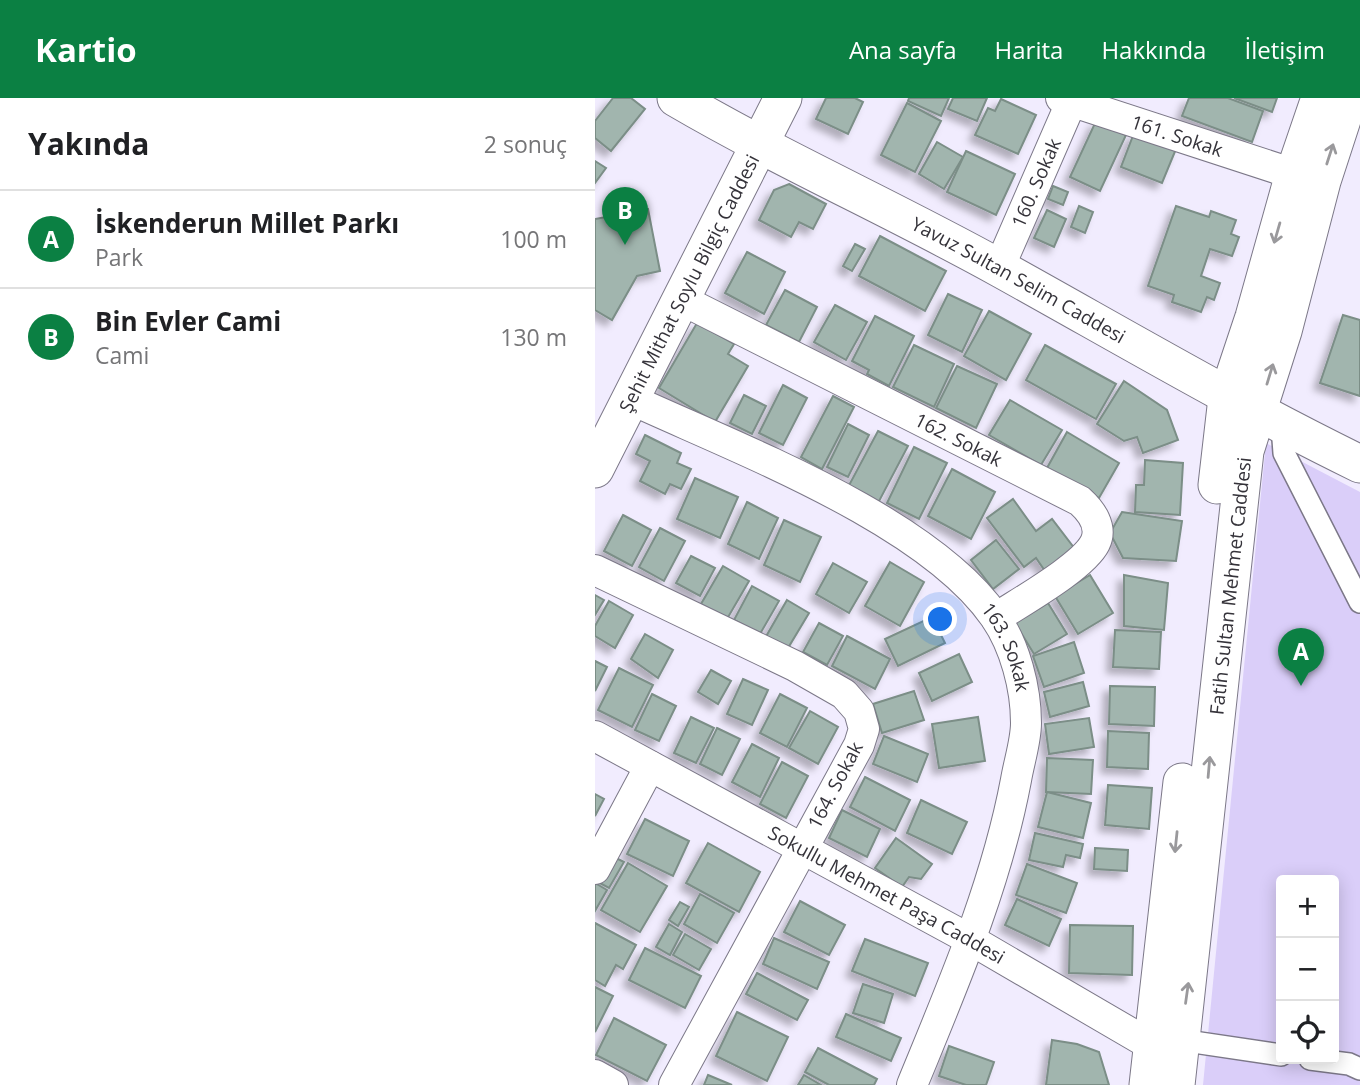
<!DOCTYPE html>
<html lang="tr">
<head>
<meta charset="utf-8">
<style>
  :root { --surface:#fff; --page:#f6f6f6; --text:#202124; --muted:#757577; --line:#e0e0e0; --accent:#0b8043 }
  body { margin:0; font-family:"Open Sans",sans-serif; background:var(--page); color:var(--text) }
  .controls { position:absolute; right:21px; bottom:21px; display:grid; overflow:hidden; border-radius:7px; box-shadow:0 4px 18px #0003 }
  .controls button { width:63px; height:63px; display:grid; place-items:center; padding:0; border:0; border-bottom:2px solid var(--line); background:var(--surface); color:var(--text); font:35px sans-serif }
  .you { position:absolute; left:346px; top:522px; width:24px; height:24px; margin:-18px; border:5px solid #fff; border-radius:50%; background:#1a73e8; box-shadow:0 0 0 10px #1a73e833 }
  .badge { display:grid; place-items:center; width:46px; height:46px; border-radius:50%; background:var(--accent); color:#fff; font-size:23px; font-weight:700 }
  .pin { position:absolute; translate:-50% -58px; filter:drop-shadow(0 2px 4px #0008) }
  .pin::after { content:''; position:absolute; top:37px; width:24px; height:21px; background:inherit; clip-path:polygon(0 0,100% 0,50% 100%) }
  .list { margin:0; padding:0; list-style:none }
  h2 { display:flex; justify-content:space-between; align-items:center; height:91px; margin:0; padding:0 28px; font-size:30px }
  h2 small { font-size:23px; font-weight:400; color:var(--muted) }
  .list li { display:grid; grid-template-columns:46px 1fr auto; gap:21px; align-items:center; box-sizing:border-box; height:98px; padding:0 28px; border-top:2px solid var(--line) }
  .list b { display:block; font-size:26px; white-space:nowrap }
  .list p { margin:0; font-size:23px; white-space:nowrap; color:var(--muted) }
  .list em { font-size:23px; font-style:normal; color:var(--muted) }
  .icon { flex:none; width:38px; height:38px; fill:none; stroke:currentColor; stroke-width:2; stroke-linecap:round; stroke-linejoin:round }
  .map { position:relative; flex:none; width:765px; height:987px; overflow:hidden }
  header { display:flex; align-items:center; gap:42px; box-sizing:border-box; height:98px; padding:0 35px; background:var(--accent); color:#fff }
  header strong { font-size:33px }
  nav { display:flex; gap:38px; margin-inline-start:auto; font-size:24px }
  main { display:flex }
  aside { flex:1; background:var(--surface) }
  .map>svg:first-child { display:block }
  .park { fill:#dacef9; fill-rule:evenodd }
  .building { fill:#a1b5ae; stroke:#7b8e87; stroke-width:2; filter:url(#shadow) }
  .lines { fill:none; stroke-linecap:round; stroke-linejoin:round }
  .pedestrian-casing { stroke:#7c7888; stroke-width:24 }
  .minor-casing { stroke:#7c7888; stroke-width:32 }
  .tertiary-casing { stroke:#7c7888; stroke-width:39 }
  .pedestrian { stroke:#fff; stroke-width:21 }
  .minor { stroke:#fff; stroke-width:30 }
  .tertiary { stroke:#fff; stroke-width:37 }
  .oneway { stroke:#9a999c }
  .labels { text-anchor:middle; stroke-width:5; stroke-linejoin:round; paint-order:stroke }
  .street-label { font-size:19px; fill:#35333a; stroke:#fff }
</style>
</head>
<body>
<header>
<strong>Kartio</strong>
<nav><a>Ana sayfa</a><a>Harita</a><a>Hakkında</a><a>İletişim</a></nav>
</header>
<main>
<aside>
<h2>Yakında<small>2 sonuç</small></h2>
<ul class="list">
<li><span class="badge">A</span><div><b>İskenderun Millet Parkı</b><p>Park</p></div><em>100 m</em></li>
<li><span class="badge">B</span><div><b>Bin Evler Cami</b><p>Cami</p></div><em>130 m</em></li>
</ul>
</aside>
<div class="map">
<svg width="765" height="987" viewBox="0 0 765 987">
  <defs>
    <filter id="shadow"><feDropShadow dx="-6" dy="6" stdDeviation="3.5" flood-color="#0004"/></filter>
  </defs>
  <rect width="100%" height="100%" fill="#f1ecfe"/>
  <path class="park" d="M671,345L765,394V987H608ZM686,782H739V961H686Z"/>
  <g class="building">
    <path d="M18,0H36L50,11L16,53L0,40V23Z"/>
    <path d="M231,0H260L268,4L253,36L221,21Z"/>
    <path d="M314,0H354L346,18L313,3Z"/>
    <path d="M358,0H392L382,23L353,11Z"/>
    <path d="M594,0H633L668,13L657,44L587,18Z"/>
    <path d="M639,0H682L677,14Z"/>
    <path d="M406,1L441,17L423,56L380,37L393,10L400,13Z"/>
    <path d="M312,5L346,23L320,74L286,57Z"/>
    <path d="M501,23L531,37L505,93L475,79Z"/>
    <path d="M539,35L581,51L567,85L526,69Z"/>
    <path d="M342,44L368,59L349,91L324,76Z"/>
    <path d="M371,53L420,76L401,117L352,94Z"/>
    <path d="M0,63L11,70L0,85Z"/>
    <path d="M194,86L231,106L218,131L204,124L196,139L164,122L179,92Z"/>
    <path d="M458,88L473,94L468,107L453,101Z"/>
    <path d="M484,108L498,114L490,135L476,129Z"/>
    <path d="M581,108L614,119L616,113L641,122L636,136L644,139L637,158L615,151L606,178L625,185L619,202L612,199L606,214L577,204L579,197L553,188Z"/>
    <path d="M53,111L65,173L42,178L17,222L0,212V121Z"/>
    <path d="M452,112L471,121L459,149L439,140Z"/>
    <path d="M285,138L351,173L330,213L264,178Z"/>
    <path d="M260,146L270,151L257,173L248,168Z"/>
    <path d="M152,154L190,174L169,216L130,195Z"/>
    <path d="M190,192L222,209L204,244L171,227Z"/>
    <path d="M353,196L387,212L367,254L333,237Z"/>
    <path d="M240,207L272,224L251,262L219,244Z"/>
    <path d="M394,213L436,236L411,282L369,258Z"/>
    <path d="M748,217L765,222V298L725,285Z"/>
    <path d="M280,218L319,238L294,288L272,276L274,272L257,263Z"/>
    <path d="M102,225L139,246L133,256L153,268L120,324L64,290Z"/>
    <path d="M319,247L359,266L339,309L298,289Z"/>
    <path d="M450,247L521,286L501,321L431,282Z"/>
    <path d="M362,268L402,286L381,330L341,310Z"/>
    <path d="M529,283L572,312L583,342L548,355L542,339L529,343L502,326Z"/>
    <path d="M188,287L212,300L188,347L164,335Z"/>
    <path d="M149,297L171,308L157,336L135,325Z"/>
    <path d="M238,298L259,309L227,371L206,359Z"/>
    <path d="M415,302L467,332L446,367L394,337Z"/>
    <path d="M253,326L274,337L253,379L232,369Z"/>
    <path d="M283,333L313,348L282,407L252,391Z"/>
    <path d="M472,334L524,365L504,400L452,370Z"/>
    <path d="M50,337L86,355L82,365L96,371L86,391L75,386L70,396L45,383L55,363L41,356Z"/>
    <path d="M319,349L352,365L324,421L292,405Z"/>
    <path d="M550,362L588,365L585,417L540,414L541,387H549Z"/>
    <path d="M357,371L400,394L376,441L333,418Z"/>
    <path d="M100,380L143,399L125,440L82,421Z"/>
    <path d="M418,401L441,433L457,421L480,451L450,473L441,460L429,469L392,420Z"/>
    <path d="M152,404L183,420L164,461L133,446Z"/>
    <path d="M527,414L587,423L581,463L528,460L515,435Z"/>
    <path d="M28,417L56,432L37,468L9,453Z"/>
    <path d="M189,422L226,439L205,484L169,467Z"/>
    <path d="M65,430L90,443L69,483L44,469Z"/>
    <path d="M401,442L424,471L398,491L376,462Z"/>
    <path d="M96,458L120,470L105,498L81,485Z"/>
    <path d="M295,464L329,484L305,528L270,508Z"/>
    <path d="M238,465L272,484L254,515L221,496Z"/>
    <path d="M128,468L154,483L132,521L106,506Z"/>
    <path d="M495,477L518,515L483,536L460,498Z"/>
    <path d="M529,477L573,485L569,532L529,528Z"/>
    <path d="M157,488L184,503L165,536L139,522Z"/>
    <path d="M0,497L9,502L0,517Z"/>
    <path d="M192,502L214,515L190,555L169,542Z"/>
    <path d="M14,503L38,517L20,550L0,538V528Z"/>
    <path d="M453,505L472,536L439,556L420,525Z"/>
    <path d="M337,519L350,545L303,568L290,541Z"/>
    <path d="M224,525L248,538L232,567L208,554Z"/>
    <path d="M520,532L566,534L564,571L518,569Z"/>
    <path d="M50,536L78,552L63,580L36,561Z"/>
    <path d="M252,538L295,561L280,591L237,568Z"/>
    <path d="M479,544L489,575L449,589L438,558Z"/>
    <path d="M364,556L377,584L337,603L324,575Z"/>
    <path d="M0,563L12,569L0,593Z"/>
    <path d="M24,570L58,587L37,629L3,612Z"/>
    <path d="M116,572L136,583L123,606L103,594Z"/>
    <path d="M148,581L173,592L157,627L132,616Z"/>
    <path d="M488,584L494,608L455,619L449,594Z"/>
    <path d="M515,588L560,589L559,628L514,626Z"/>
    <path d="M319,593L329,622L287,635L278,606Z"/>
    <path d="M57,596L81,608L64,643L40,632Z"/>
    <path d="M185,596L212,610L192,649L165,635Z"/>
    <path d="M215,613L243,629L223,666L194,650Z"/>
    <path d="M96,619L119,630L101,665L79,655Z"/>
    <path d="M383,619L390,663L344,670L337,626Z"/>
    <path d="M494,620L499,649L454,656L450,626Z"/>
    <path d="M122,630L145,641L127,677L105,666Z"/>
    <path d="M513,633L554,635L553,671L512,669Z"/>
    <path d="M289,638L333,656L322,684L278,666Z"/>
    <path d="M157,646L184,660L165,699L137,684Z"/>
    <path d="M452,660L498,662L496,696L451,694Z"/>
    <path d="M187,664L213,678L191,720L165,706Z"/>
    <path d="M270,679L315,702L300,733L255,709Z"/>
    <path d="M513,687L557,690L554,731L510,727Z"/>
    <path d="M452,694L496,705L488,740L443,729Z"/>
    <path d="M0,696L9,701L0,718Z"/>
    <path d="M326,702L372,724L357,756L312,735Z"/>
    <path d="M247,712L285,731L272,759L234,740Z"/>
    <path d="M50,721L94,743L78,778L32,756Z"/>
    <path d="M440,735L488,746L485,760L471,757L468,769L434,762Z"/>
    <path d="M301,740L337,766L326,781L314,779L307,789L280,770Z"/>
    <path d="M113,745L165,774L144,814L91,785Z"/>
    <path d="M500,750L533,752L532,773L499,771Z"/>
    <path d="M15,757L29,764L14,790L1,783Z"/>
    <path d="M33,765L72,788L45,834L6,812Z"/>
    <path d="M432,766L482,785L471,815L421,797Z"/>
    <path d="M0,785L12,792L0,813Z"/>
    <path d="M105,796L139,815L122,845L89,826Z"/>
    <path d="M422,801L466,821L454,848L410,827Z"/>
    <path d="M205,803L250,827L234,857L189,834Z"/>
    <path d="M85,804L94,809L83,828L74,822Z"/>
    <path d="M0,825L41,847L28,871L21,867L10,888L0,882Z"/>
    <path d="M74,826L87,834L75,857L61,849Z"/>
    <path d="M475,827L538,828L537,877L474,875Z"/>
    <path d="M90,836L116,851L104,872L78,857Z"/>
    <path d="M179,840L234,864L222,891L168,866Z"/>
    <path d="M270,841L333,865L320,898L257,873Z"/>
    <path d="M50,850L106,878L90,910L34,882Z"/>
    <path d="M162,875L213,902L202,922L151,896Z"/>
    <path d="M268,886L298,896L289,925L258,915Z"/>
    <path d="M0,889L18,898L0,934Z"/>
    <path d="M142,914L193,939L172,983L121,958Z"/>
    <path d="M251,916L306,940L296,963L241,939Z"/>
    <path d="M19,920L71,947L52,983L1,957Z"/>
    <path d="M457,942L482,946L504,954L514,987H451Z"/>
    <path d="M354,948L399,964L391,987H371L344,978Z"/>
    <path d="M223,950L282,981L279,987H234L210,974Z"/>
    <path d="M113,977L137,987H109Z"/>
    <path d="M209,977L226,987H203Z"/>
  </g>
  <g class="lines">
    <g class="pedestrian-casing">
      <g id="pedestrian">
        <path d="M687,328L689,355L765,504"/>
        <path d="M585,942L686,957"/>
        <path d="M715,961L754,966L765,971"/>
      </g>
    </g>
    <g class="minor-casing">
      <g id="minor">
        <path id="s1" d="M466,0L699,76"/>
        <path id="s2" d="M404,170L478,0"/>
        <path id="s3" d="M85,201L485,403C496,413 508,429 500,445C488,469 425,504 401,520"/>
        <path id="s4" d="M35,301C143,351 333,422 400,519C420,548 431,590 431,625C431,643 424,664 421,682C401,788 358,887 317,987"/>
        <path d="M0,472L200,568L249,596L264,613L269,631L264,647L79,987"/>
        <path id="s5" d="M0,638L376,842L556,947L576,953"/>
        <path d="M0,771L55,668"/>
        <path d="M0,977L18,987"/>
      </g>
    </g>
    <g class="tertiary-casing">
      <g id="tertiary">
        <path id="s6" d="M81,0C187,62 298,111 406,171C525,237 642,306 765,366"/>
        <path id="s7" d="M0,371L188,0"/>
        <path d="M622,387L632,300L659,219L699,76L725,0"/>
        <path d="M553,987L587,684"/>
        <path id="s8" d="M581,987L650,353L688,233L727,83L754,0"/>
      </g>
    </g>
    <use href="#pedestrian" class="pedestrian"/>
    <use href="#minor" class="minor"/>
    <use href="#tertiary" class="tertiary"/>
  </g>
  <defs><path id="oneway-shaft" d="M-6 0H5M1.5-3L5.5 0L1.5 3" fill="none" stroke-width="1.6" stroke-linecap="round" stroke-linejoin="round" transform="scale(1.75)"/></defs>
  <g class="oneway">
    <use href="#oneway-shaft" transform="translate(735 56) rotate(-72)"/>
    <use href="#oneway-shaft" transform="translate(682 135) rotate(106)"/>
    <use href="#oneway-shaft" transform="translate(675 276) rotate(-73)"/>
    <use href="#oneway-shaft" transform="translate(614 669) rotate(-85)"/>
    <use href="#oneway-shaft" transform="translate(581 744) rotate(96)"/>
    <use href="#oneway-shaft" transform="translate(592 895) rotate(-82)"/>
  </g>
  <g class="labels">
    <g class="street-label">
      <text dy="7" stroke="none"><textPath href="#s1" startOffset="122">161. Sokak</textPath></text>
      <text dy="7" stroke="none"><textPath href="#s2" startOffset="93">160. Sokak</textPath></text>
      <text dy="7" stroke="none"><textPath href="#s6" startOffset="388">Yavuz Sultan Selim Caddesi</textPath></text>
      <text dy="7" stroke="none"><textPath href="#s7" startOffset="208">Şehit Mithat Soylu Bilgiç Caddesi</textPath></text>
      <text dy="7" stroke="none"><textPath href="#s3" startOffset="312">162. Sokak</textPath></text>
      <text dy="7" stroke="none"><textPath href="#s8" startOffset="502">Fatih Sultan Mehmet Caddesi</textPath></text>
      <text dy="7" stroke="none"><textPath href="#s4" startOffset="462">163. Sokak</textPath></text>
      <text transform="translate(240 687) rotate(-62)" y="7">164. Sokak</text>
      <text dy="7" stroke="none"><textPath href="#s5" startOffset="332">Sokullu Mehmet Paşa Caddesi</textPath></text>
    </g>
  </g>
</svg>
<div class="controls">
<button>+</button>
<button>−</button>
<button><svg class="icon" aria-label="locate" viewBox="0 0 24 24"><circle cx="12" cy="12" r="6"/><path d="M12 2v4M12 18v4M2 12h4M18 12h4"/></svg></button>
</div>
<div class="you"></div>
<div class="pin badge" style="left:706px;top:588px">A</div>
<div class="pin badge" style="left:30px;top:147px">B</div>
</div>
</main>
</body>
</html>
